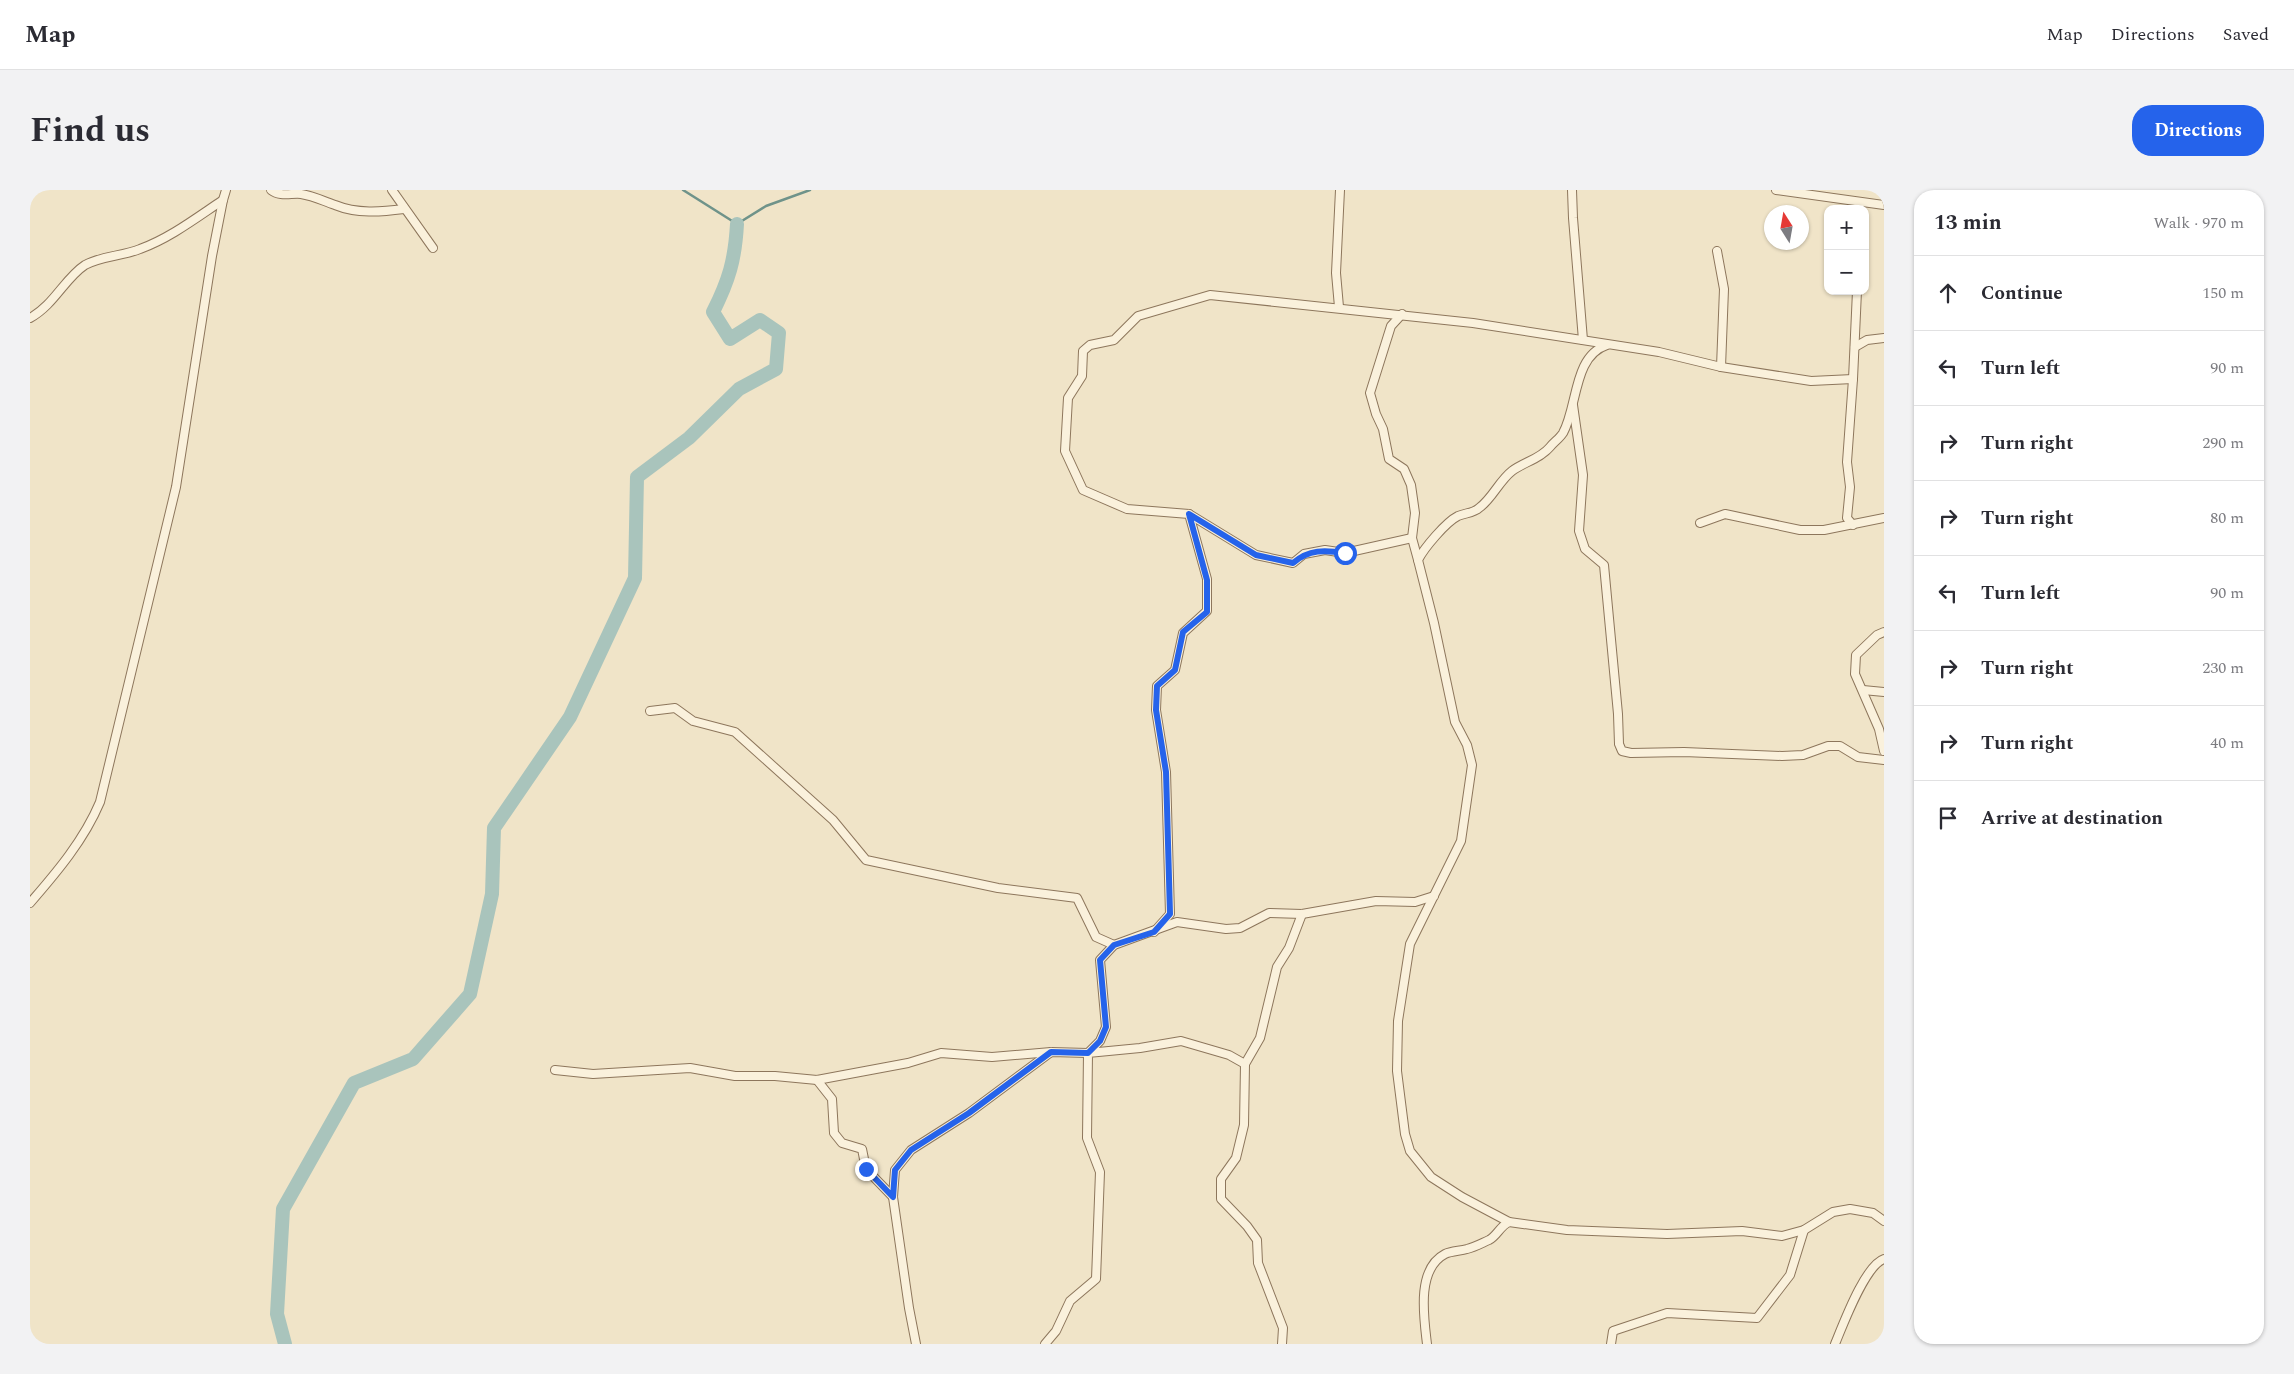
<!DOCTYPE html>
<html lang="en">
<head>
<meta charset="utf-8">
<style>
  :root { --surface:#fff; --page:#f2f2f3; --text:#2b2b33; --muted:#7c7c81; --line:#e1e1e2; --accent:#2563eb }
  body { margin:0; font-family:Spectral,serif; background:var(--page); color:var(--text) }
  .controls { position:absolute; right:15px; top:15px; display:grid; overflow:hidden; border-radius:10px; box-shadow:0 1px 4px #0004 }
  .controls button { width:45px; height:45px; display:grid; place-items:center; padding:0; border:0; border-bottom:1px solid var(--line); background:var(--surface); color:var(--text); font:25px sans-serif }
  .compass { position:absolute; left:1734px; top:15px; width:45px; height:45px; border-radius:50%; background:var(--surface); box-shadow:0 1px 4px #0004; rotate:349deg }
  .stop { position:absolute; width:15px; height:15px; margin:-11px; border:4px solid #2563eb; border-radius:50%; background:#fff }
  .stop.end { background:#2563eb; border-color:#fff; box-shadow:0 1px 5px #0008 }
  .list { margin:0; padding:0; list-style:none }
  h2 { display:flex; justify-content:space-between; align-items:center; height:65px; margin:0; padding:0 20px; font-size:21px }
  h2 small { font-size:16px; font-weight:400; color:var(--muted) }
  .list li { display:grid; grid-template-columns:32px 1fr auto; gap:15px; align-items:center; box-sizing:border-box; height:75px; padding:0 20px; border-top:1px solid var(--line) }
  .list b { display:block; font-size:19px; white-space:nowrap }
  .list em { font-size:16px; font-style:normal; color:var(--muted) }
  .icon { flex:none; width:28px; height:28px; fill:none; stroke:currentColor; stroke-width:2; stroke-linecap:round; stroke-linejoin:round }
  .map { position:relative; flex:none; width:1854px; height:1154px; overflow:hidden; border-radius:20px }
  header { display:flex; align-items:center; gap:30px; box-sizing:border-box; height:70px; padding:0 25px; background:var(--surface); border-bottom:1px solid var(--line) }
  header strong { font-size:24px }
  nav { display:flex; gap:28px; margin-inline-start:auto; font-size:18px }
  .intro { display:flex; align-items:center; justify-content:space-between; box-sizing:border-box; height:120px; padding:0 30px }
  h1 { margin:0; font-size:35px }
  .button { padding:12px 22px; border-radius:20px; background:var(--accent); color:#fff; font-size:18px; font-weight:700 }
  main { display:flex; gap:30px; padding:0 30px }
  aside { flex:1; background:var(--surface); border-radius:20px; box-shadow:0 1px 4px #0004 }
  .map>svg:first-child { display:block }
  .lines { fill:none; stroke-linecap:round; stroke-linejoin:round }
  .stream { stroke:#6f938a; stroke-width:2.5 }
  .river { stroke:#a9c4bc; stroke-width:14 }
  .minor-casing { stroke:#8d765c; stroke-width:10 }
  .minor { stroke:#faf1dc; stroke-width:8 }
  .route { stroke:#2563eb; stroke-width:6 }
</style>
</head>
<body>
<header>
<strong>Map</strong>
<nav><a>Map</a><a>Directions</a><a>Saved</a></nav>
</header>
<div class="intro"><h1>Find us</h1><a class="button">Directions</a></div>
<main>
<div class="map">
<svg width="1854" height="1154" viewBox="0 0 1854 1154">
  <rect width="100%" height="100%" fill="#f0e4c8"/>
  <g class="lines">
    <path class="stream" d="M653,0L707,34L736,16L780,0"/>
    <path class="river" d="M255,1154L247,1124L253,1019L324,893L383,869L440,804L462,704L464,638L540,527L605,388L607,287L659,248L709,199L746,179L749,143L730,130L700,149L683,122C699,90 705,70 707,34"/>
    <g class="minor-casing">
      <g id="minor">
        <path d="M241,0C250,7 261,3 271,4C284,6 293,11 305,15C327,24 351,22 374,19"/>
        <path d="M362,0L403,58"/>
        <path d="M1542,0L1543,28L1553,150"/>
        <path d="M1746,0L1854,15"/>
        <path d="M1687,61L1694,99L1691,177"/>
        <path d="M1309,117L1306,83L1310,0"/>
        <path d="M1372,124L1361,136L1340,203L1346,224L1353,239L1359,269L1374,279L1381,295L1385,323L1382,348L1388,370"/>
        <path d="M0,128C24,115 35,88 55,75C71,66 93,66 110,59C140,48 166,28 193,10"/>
        <path d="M1577,155C1543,166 1548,216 1533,243C1530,248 1524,252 1520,257C1510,269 1494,272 1482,281C1469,291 1462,309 1449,318C1444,323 1435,323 1428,326C1416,332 1394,358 1388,370L1404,433L1425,532L1437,555L1442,575L1431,651L1380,754L1368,831L1367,881L1375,944L1380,961L1401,987L1432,1007L1479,1032L1537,1040L1637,1044L1712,1041L1752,1046L1774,1040L1803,1022L1820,1019L1843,1023L1854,1031"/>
        <path d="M1825,157L1837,150L1854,148"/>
        <path d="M1543,215L1553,285L1549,341L1555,359L1574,375L1588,524L1589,554L1592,561L1601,563L1654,562L1752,566L1773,565L1798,556H1810L1828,567L1854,570"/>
        <path d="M1159,324L1226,365L1263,373L1274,364L1295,360L1315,363L1382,348"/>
        <path d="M1670,333L1695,324L1770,340H1794L1854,328"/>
        <path d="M1823,335L1817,328L1820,297L1817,272L1823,189L1827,101"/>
        <path d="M1854,442L1847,445L1826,465L1825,484L1849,539L1854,561"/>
        <path d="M1833,500L1854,502"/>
        <path d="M620,521L645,518L663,531L705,542L803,630L836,670L968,698L1047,708L1066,747L1084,755"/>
        <path d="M0,713C27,682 54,650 70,612L146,297L182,66L193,10L196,0"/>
        <path d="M1124,742L1140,724L1136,582L1126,520L1127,496L1145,480L1153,443L1177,421V389L1159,324L1097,319L1053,300L1035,261L1038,208L1052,186L1053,161L1060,155L1084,150L1108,126L1180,105L1443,133L1629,162L1691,177L1781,191L1823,189"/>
        <path d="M525,880L563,884L660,878L705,886H745L787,890L878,873L911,863L962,867L1021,862L1058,863L1070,851L1076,837L1070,770L1084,755L1147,732L1196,739L1210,738L1239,723L1272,724L1346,711L1385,712L1404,706"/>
        <path d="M787,890L802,909L804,943L812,953L832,959L836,979L863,1007"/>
        <path d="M886,1154L879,1118L863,1007L865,980L881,960L939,923L1021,862"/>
        <path d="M1015,1154L1026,1141L1040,1111L1066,1089L1070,982L1057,948L1058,863L1110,858L1151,851L1199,865L1215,874"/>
        <path d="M1252,1154L1253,1138L1228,1073L1227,1050L1217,1036L1191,1009V989L1206,968L1214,935L1215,874L1230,848L1247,777L1259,758L1272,724"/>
        <path d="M1397,1154C1394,1128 1386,1079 1415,1064C1421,1061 1430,1061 1437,1059C1445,1057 1452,1053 1459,1050C1467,1046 1470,1036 1479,1032"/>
        <path d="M1581,1154L1583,1141L1637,1123L1727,1128L1760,1085L1774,1040"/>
        <path d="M1805,1154C1813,1135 1835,1075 1854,1069"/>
      </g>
    </g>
    <use href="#minor" class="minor"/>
  </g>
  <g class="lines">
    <path class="route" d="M836,979L863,1007L865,980L881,960L939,923L1021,862L1058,863L1070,851L1076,837L1070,770L1084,755L1124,742L1140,724L1136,582L1126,520L1127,496L1145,480L1153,442L1177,422V390L1159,324L1226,365L1263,373C1279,359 1295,360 1315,363"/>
  </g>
</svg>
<div class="controls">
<button>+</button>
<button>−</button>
</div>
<svg class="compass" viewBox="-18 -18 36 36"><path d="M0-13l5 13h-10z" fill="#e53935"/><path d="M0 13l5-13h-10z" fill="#7c7c81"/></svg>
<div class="stop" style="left:1315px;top:363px"></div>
<div class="stop end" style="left:836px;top:979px"></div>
</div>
<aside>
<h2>13 min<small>Walk · 970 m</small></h2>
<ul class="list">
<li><svg class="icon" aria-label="ahead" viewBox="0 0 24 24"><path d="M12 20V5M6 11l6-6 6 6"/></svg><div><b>Continue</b></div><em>150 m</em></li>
<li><svg class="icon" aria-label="left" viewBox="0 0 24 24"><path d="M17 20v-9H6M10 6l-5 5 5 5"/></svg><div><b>Turn left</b></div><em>90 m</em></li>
<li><svg class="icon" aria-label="right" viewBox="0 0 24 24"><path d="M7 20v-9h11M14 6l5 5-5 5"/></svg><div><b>Turn right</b></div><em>290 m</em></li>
<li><svg class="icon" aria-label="right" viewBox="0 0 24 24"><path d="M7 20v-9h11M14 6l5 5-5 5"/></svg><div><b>Turn right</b></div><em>80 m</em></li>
<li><svg class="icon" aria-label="left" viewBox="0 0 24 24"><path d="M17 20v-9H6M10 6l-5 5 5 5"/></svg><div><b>Turn left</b></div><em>90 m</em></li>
<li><svg class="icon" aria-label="right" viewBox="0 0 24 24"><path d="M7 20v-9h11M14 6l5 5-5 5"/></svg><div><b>Turn right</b></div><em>230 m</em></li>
<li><svg class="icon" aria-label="right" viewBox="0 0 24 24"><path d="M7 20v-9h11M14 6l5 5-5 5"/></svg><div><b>Turn right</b></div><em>40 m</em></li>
<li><svg class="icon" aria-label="arrive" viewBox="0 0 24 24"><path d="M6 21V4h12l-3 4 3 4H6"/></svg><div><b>Arrive at destination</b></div></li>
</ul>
</aside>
</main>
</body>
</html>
